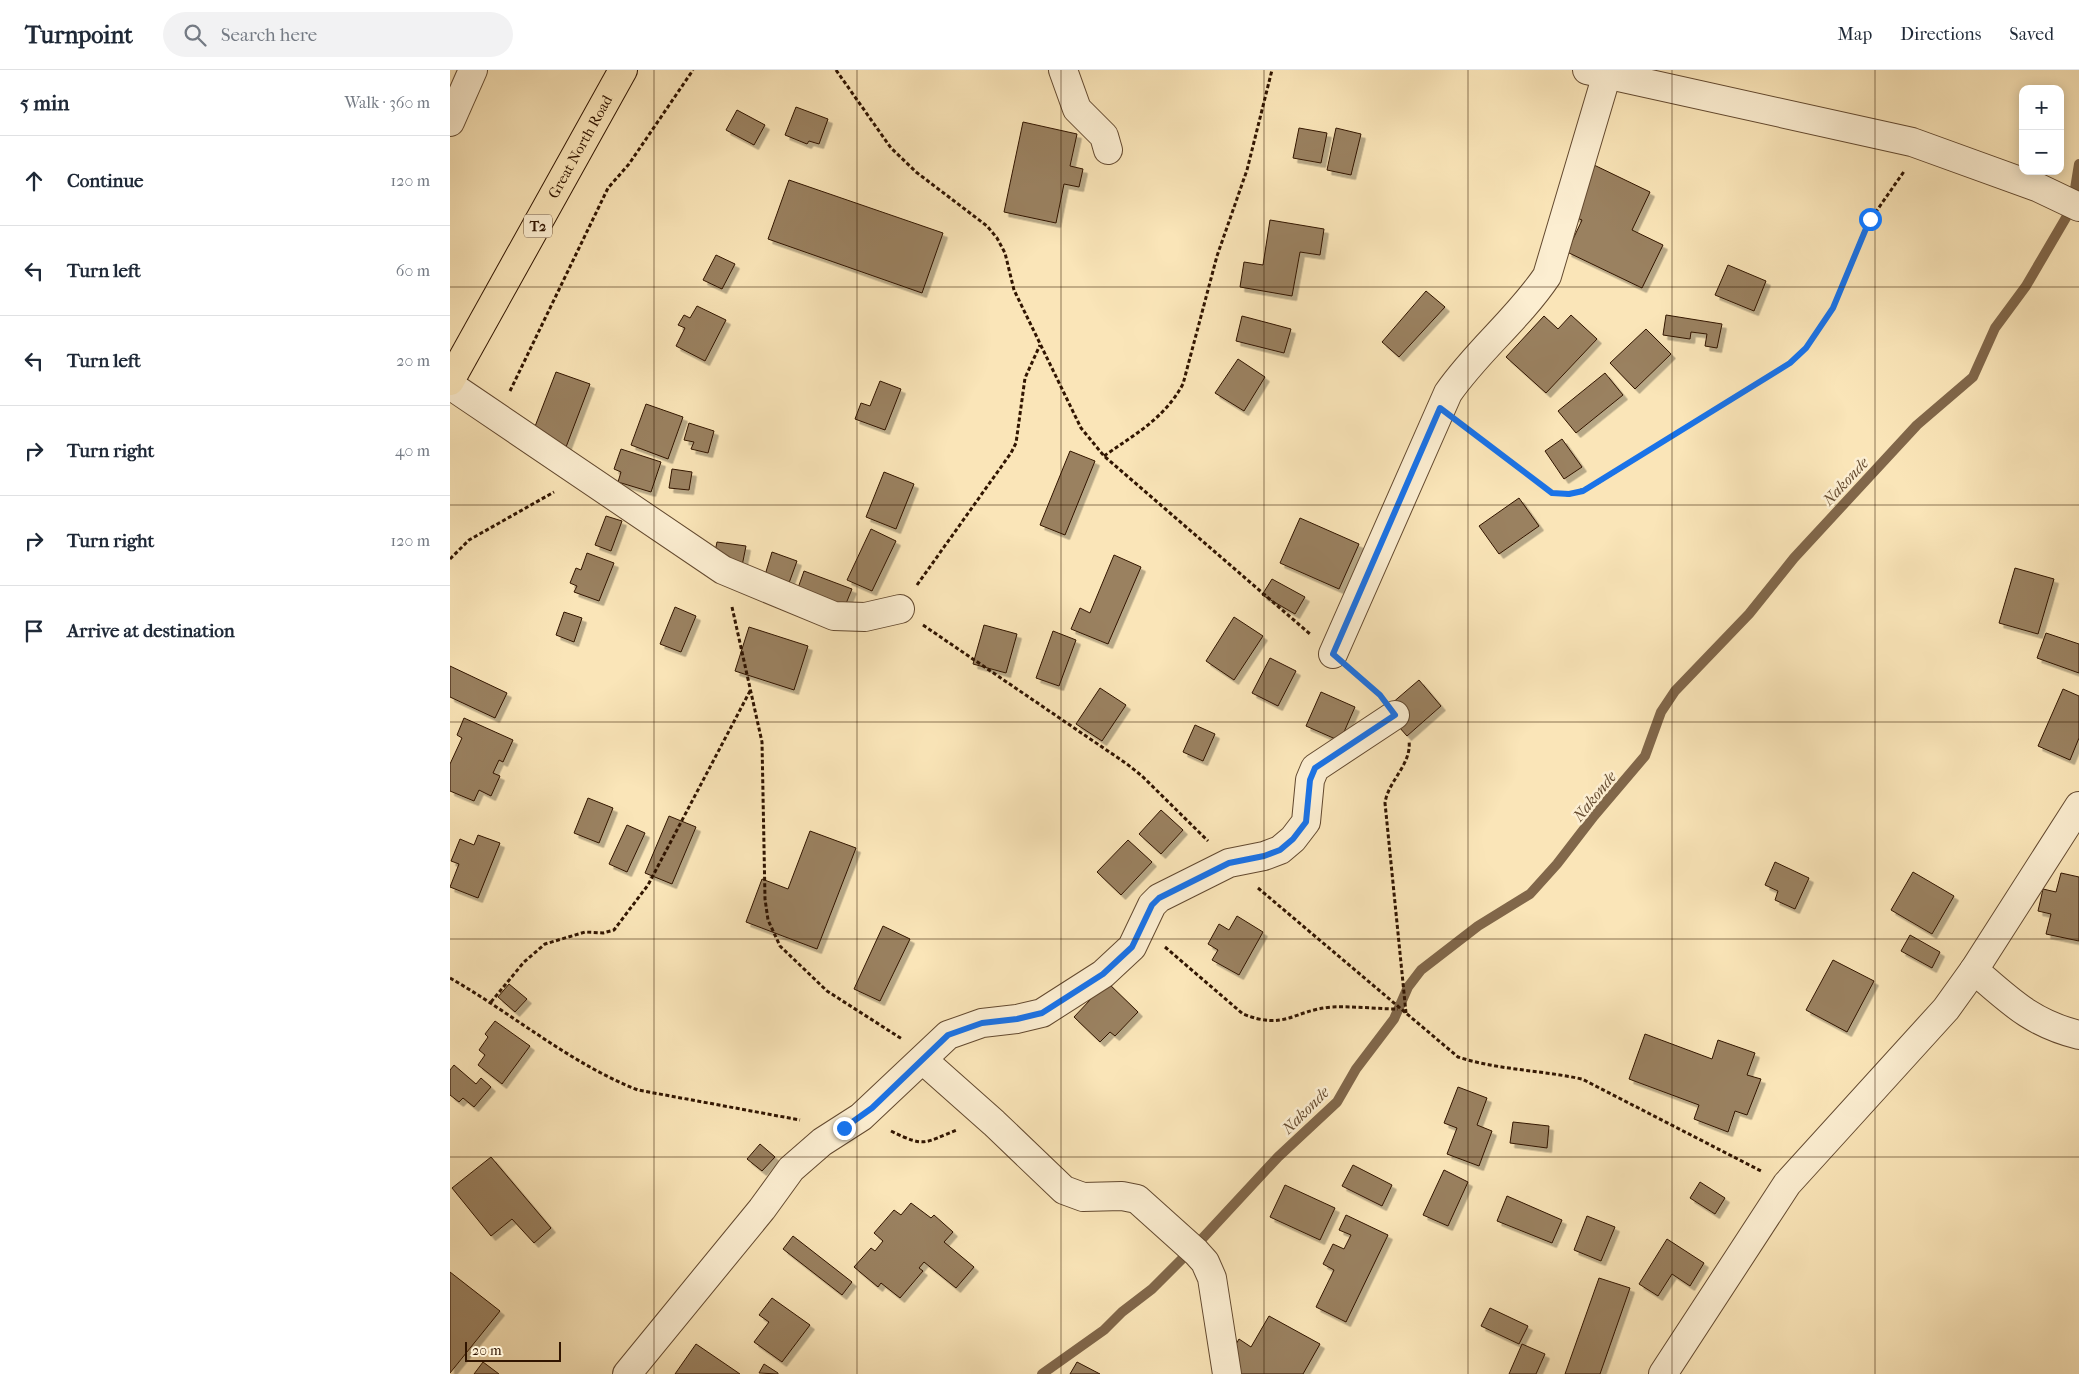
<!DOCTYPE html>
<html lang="en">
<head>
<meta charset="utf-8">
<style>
  :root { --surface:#fff; --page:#f2f2f3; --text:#1f2937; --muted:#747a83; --line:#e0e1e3 }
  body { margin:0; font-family:"IM FELL French Canon",serif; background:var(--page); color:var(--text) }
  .controls { position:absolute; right:15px; top:15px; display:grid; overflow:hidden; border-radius:10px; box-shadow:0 2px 12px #0003 }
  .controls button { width:45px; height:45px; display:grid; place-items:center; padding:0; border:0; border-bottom:1px solid var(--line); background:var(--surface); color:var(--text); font:25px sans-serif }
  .scale { position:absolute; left:15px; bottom:12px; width:96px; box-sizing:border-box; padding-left:5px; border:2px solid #311501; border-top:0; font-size:14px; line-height:18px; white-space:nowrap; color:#311501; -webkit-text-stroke:4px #fceed1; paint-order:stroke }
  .stop { position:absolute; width:15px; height:15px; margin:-11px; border:4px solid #1a73e8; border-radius:50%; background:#fff }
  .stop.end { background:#1a73e8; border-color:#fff; box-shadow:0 1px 5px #0008 }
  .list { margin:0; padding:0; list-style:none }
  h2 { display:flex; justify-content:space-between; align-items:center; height:65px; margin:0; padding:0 20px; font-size:21px }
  h2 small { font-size:16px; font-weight:400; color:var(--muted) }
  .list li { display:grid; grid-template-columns:32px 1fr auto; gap:15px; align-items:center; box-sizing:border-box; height:90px; padding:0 20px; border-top:1px solid var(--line) }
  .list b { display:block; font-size:19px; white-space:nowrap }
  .list em { font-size:16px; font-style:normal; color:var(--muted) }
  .icon { flex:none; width:28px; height:28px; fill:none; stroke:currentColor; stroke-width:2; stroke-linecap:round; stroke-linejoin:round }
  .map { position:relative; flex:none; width:1629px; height:1304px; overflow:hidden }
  header { display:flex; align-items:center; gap:30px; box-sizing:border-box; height:70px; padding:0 25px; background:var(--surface); border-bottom:1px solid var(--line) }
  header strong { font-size:24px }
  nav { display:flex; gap:28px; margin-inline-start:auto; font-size:18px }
  .search { width:350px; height:45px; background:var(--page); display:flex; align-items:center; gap:12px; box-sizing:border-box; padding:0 18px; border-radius:28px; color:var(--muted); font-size:19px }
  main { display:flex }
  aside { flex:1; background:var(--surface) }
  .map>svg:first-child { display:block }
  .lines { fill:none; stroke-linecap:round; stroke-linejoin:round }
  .stream { stroke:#81674a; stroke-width:10 }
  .building { fill:#9a8160; stroke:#311501; filter:url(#shadow) }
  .minor-casing { stroke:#63492f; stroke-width:30 }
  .trunk-casing { stroke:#311501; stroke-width:30 }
  .path { stroke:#311501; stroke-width:3; stroke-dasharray:4 2.5; stroke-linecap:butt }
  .minor { stroke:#fceed1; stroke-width:28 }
  .trunk { stroke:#fae5b8; stroke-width:28 }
  .route { stroke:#1a73e8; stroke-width:6 }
  .grid { fill:none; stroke:#311501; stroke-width:1; stroke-opacity:0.55 }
  .labels { text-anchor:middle; stroke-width:5; stroke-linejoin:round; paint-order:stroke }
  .shield { fill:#fceed1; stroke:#6e563f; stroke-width:1 }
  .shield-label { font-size:14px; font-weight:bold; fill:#311501 }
  .street-label { font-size:15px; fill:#311501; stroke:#fceed1 }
  .water-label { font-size:16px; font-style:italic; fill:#664c31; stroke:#fceed1 }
</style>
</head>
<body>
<header>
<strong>Turnpoint</strong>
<div class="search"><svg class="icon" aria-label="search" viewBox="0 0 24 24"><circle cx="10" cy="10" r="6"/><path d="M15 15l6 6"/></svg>Search here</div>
<nav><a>Map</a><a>Directions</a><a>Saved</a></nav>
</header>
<main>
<aside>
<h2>5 min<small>Walk · 360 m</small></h2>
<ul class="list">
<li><svg class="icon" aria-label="ahead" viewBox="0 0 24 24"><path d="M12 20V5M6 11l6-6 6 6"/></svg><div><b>Continue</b></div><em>120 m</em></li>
<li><svg class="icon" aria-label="left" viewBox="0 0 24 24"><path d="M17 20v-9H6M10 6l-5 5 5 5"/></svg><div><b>Turn left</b></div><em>60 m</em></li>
<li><svg class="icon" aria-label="left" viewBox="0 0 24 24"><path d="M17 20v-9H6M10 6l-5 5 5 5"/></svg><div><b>Turn left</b></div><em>20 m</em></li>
<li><svg class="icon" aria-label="right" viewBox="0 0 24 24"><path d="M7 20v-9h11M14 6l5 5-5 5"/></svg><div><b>Turn right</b></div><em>40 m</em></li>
<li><svg class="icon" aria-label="right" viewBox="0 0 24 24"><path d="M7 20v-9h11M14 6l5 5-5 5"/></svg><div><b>Turn right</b></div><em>120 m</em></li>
<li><svg class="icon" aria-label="arrive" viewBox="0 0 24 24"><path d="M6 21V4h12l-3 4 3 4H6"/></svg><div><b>Arrive at destination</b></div></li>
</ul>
</aside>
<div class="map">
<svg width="1629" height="1304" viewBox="0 0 1629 1304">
  <defs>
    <filter id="shadow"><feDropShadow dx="4.5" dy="4.5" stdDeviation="0" flood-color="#0004"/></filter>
  </defs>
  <rect width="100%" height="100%" fill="#fae5b8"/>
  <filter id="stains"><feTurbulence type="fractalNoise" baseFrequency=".004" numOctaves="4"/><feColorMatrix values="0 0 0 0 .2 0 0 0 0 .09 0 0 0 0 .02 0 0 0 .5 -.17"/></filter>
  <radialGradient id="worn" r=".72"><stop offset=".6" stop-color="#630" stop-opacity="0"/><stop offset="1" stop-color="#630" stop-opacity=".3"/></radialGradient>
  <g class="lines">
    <path class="stream" d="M592,1304L654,1260L672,1242L702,1219L750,1171L828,1087L887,1032L906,999L944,949L958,917L971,900L1028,856L1080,824L1107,794L1144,746L1195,686L1211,642L1225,621L1299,544L1344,488L1467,355L1523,307L1545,258L1576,216L1617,146L1623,131L1629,94"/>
  </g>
  <g class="building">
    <path d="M346,37L378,49L369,74L359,71L357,74L335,65Z"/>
    <path d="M287,40L315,55L304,75L276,60Z"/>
    <path d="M573,52L627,64L620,96L633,99L629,117L614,114L606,153L554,142Z"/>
    <path d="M849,58L877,63L871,93L843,88Z"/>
    <path d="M886,58L911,64L901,105L877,100Z"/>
    <path d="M1144,95L1200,122L1182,160L1213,175L1192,218L1117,182L1132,150L1120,145Z"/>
    <path d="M339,110L493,163L472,223L318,169Z"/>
    <path d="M820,150L874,159L870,185L850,182L842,226L790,217L794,192L813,195Z"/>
    <path d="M266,185L285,194L272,219L253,210Z"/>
    <path d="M1278,195L1316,211L1304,241L1265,225Z"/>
    <path d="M976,221L995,237L949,287L932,272Z"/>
    <path d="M247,236L276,250L255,291L226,276L235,258L228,255L234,245L240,248Z"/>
    <path d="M1121,245L1147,269L1096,323L1056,287L1094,246L1108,259Z"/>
    <path d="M1216,245L1272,254L1267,278L1255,276L1257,264L1241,262L1240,269L1213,265Z"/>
    <path d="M792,246L841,259L834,283L786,271Z"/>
    <path d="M1196,259L1221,284L1185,319L1160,293Z"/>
    <path d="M788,289L815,307L794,341L765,323Z"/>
    <path d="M106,302L140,314L113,385L79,372Z"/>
    <path d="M1155,303L1173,325L1126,363L1108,341Z"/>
    <path d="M430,311L451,319L435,360L405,349L411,333L420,336Z"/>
    <path d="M196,334L233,347L218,389L181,375Z"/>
    <path d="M239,353L264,361L258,383L241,379L244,372L234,370Z"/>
    <path d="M1112,369L1132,397L1114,409L1095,381Z"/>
    <path d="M171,379L211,392L201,422L168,412L171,402L164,399Z"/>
    <path d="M620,381L645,391L615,465L590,455Z"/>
    <path d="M222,399L242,402L239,420L219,418Z"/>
    <path d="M434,402L464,414L446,459L416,447Z"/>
    <path d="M1069,428L1089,456L1049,484L1029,456Z"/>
    <path d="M156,446L172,451L161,481L145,475Z"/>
    <path d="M850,448L909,474L889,519L830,493Z"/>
    <path d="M421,459L446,471L422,521L397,510Z"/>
    <path d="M267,472L296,476L292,496L263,491Z"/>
    <path d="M322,482L347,491L339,513L315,505Z"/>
    <path d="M137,483L164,493L149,531L124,522L127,516L120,513L126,498L131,500Z"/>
    <path d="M664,485L691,497L658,574L621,559L630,538L640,543Z"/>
    <path d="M1565,498L1604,509L1588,564L1549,553Z"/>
    <path d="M354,501L402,519L395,536L348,518Z"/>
    <path d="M822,509L855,527L845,544L812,525Z"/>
    <path d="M225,537L246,546L231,582L210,574Z"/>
    <path d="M114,542L132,548L124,572L106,565Z"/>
    <path d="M784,547L813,566L784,610L756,591Z"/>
    <path d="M534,555L567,564L556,603L523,594Z"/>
    <path d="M299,557L358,576L344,620L285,601Z"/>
    <path d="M603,561L626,570L609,616L586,608Z"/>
    <path d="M1596,563L1629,574V603L1587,588Z"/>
    <path d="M820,588L846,601L828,636L802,623Z"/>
    <path d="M0,596L57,623L45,648L0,627Z"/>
    <path d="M969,610L991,636L957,666L934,640Z"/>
    <path d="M650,618L676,635L652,671L626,654Z"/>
    <path d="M1613,619L1629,626V668L1620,690L1588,676Z"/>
    <path d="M871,622L905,637L890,671L856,656Z"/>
    <path d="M14,648L63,670L53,692L49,690L43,703L50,706L41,726L29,720L24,731L0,721V694L12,668L7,665Z"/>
    <path d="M745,655L765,664L753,691L733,682Z"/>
    <path d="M138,728L163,738L149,773L124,763Z"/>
    <path d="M711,740L733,760L711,784L689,764Z"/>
    <path d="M219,746L246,757L222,814L195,803Z"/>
    <path d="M177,755L195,763L177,802L159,794Z"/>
    <path d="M360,761L406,778L367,879L296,852L312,809L338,819Z"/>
    <path d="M28,765L50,773L28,828L0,817L9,794L1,791L10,769L24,775Z"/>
    <path d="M678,770L702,792L671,825L647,802Z"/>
    <path d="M1325,792L1359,808L1345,839L1325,830L1328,821L1315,815Z"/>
    <path d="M1463,802L1504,826L1482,864L1441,840Z"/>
    <path d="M1611,803L1629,807V871L1596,864L1601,844L1588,841L1593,819L1606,822Z"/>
    <path d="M787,846L813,862L789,905L762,890L768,880L758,874L769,854L779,860Z"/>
    <path d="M433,856L460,869L430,931L404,919Z"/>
    <path d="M1460,865L1490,882L1482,898L1451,881Z"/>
    <path d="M1383,890L1424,911L1397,962L1356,940Z"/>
    <path d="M657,912L688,942L665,966L660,962L650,972L624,947Z"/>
    <path d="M59,914L77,929L65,942L48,927Z"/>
    <path d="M45,951L80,976L52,1014L28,995L35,985L29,980L38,967L35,964Z"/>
    <path d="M1195,964L1262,989L1268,970L1305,983L1297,1005L1311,1009L1297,1045L1285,1041L1278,1062L1244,1049L1249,1035L1179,1009Z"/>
    <path d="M4,995L26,1014L31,1008L41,1017L24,1037L13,1028L9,1032L0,1025V1000Z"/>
    <path d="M1008,1017L1037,1028L1027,1055L1042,1061L1029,1096L997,1084L1007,1058L994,1053Z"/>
    <path d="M1063,1052L1099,1056L1097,1078L1060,1073Z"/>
    <path d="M310,1074L325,1087L312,1101L297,1089Z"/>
    <path d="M41,1087L101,1158L84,1173L62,1149L41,1166L2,1118Z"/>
    <path d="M903,1095L942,1115L932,1136L892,1116Z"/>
    <path d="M994,1100L1018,1112L998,1156L973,1145Z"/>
    <path d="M1250,1112L1275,1128L1265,1144L1240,1128Z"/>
    <path d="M835,1115L885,1138L870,1170L820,1147Z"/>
    <path d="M1057,1126L1112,1150L1102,1173L1047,1151Z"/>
    <path d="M461,1133L481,1148L484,1145L503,1162L494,1172L524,1197L506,1218L474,1192L469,1198L473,1201L450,1228L431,1213L428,1217L404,1197L421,1178L425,1181L433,1171L424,1163L444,1140L451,1145Z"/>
    <path d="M896,1145L938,1165L896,1252L866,1237L884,1200L873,1194L883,1174L894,1179L901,1165L889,1160Z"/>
    <path d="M1137,1146L1165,1157L1151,1191L1124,1180Z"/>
    <path d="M343,1166L402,1212L392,1225L333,1179Z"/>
    <path d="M1217,1169L1254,1193L1240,1216L1222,1204L1208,1226L1189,1214Z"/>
    <path d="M0,1202L50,1241L0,1303Z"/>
    <path d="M1149,1208L1180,1218L1150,1304H1115Z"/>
    <path d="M322,1228L360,1255L332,1292L304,1272L319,1252L309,1245Z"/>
    <path d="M1040,1238L1078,1256L1069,1274L1031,1256Z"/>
    <path d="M819,1246L870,1274L853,1304H782L777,1290L789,1269L801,1277Z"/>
    <path d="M246,1274L290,1304H225Z"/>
    <path d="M1072,1274L1095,1284L1086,1304H1059Z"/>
    <path d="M33,1292L49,1304H24Z"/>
    <path d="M627,1292L650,1304H620Z"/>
    <path d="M314,1294L328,1303V1304L309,1303Z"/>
  </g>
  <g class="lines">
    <g class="minor-casing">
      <g id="minor">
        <path d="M613,0L627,39L654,66L658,80"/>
        <path d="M1137,0L1462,72L1589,118L1629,137"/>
        <path d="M0,52L23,0"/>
        <path d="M0,315L273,500L384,546L415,547L450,539"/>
        <path d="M883,584L998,323C1027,281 1068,249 1097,206L1157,4"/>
        <path d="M1524,900C1560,931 1581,953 1629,965"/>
        <path d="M473,990L544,1053L614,1120L633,1127L672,1126L687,1129L746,1182L755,1192L762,1208L777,1304"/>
        <path d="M177,1304L312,1139L341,1099L372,1072L411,1047L498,965L532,953L567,949L592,943L653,904L682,877L702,835L709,828L779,793L814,786L830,780L843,769L856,752L860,710L865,698L945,645"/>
        <path d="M1213,1304L1337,1114L1496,939L1524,900L1629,736"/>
      </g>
    </g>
    <g class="trunk-casing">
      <g id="trunk">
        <path id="s1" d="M0,311L173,0"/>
      </g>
    </g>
    <g class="path">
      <path d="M386,0L441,78L466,102L537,156L547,168L555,183L564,220L631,358L654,386L860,564"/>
      <path d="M60,321L158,118L179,94L243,0"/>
      <path d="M1015,357L1102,423L1119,425L1146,414L1340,293L1356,278L1383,238L1416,156L1455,100"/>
      <path d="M654,386C685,364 714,349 733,314L767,186L797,100L822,0"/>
      <path d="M0,489L19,470L104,422"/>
      <path d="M467,515L561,383L566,373L575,308L590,275"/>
      <path d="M282,537L312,672L315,829L318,850L330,876L377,921L452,969"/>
      <path d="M473,555L677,694L692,706L758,771"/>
      <path d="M906,604L926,621"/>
      <path d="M808,818L1008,987C1048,1000 1090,1000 1132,1009L1311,1101"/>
      <path d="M715,877L793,944C836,961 843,940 882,937C904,936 927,939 948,939"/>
      <path d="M0,908C63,944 121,994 188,1020L350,1050"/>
      <path d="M41,932L74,892L95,874L135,862L153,863L164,860L198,815L300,621"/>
      <path d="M956,943L935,733C938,711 962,694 959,671"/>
      <path d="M441,1061C476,1078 473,1073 507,1060"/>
    </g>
    <use href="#minor" class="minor"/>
    <use href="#trunk" class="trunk"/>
  </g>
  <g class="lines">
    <path class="route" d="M394,1058L422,1038L498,965L532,953L567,949L592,943L653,904L682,877L702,835L709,828L779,793L814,786L830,780L843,769L856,752L860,710L865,698L945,645L930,625L883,584L990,338L1102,423L1119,424L1133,421L1340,293L1356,278L1383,238L1420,149"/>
  </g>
  <path class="grid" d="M204,0V1304M407,0V1304M611,0V1304M814,0V1304M1018,0V1304M1222,0V1304M1425,0V1304M0,217H1629M0,435H1629M0,652H1629M0,869H1629M0,1087H1629"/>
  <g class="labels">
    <rect class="shield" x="74" y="144.5" width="28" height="23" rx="4"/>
    <g class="shield-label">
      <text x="88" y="161">T2</text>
    </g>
    <g class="street-label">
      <text dy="5" stroke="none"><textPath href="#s1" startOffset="268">Great North Road</textPath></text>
    </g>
    <g class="water-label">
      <text transform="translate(1395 411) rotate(-47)" y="6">Nakonde</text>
      <text transform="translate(1144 726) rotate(-51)" y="6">Nakonde</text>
      <text transform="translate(855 1040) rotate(-45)" y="6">Nakonde</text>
    </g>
  </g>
  <rect width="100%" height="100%" filter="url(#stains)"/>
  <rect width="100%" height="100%" fill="url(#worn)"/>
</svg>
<div class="controls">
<button>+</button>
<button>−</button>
</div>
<div class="scale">20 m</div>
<div class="stop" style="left:1420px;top:149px"></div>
<div class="stop end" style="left:394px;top:1058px"></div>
</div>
</main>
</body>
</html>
